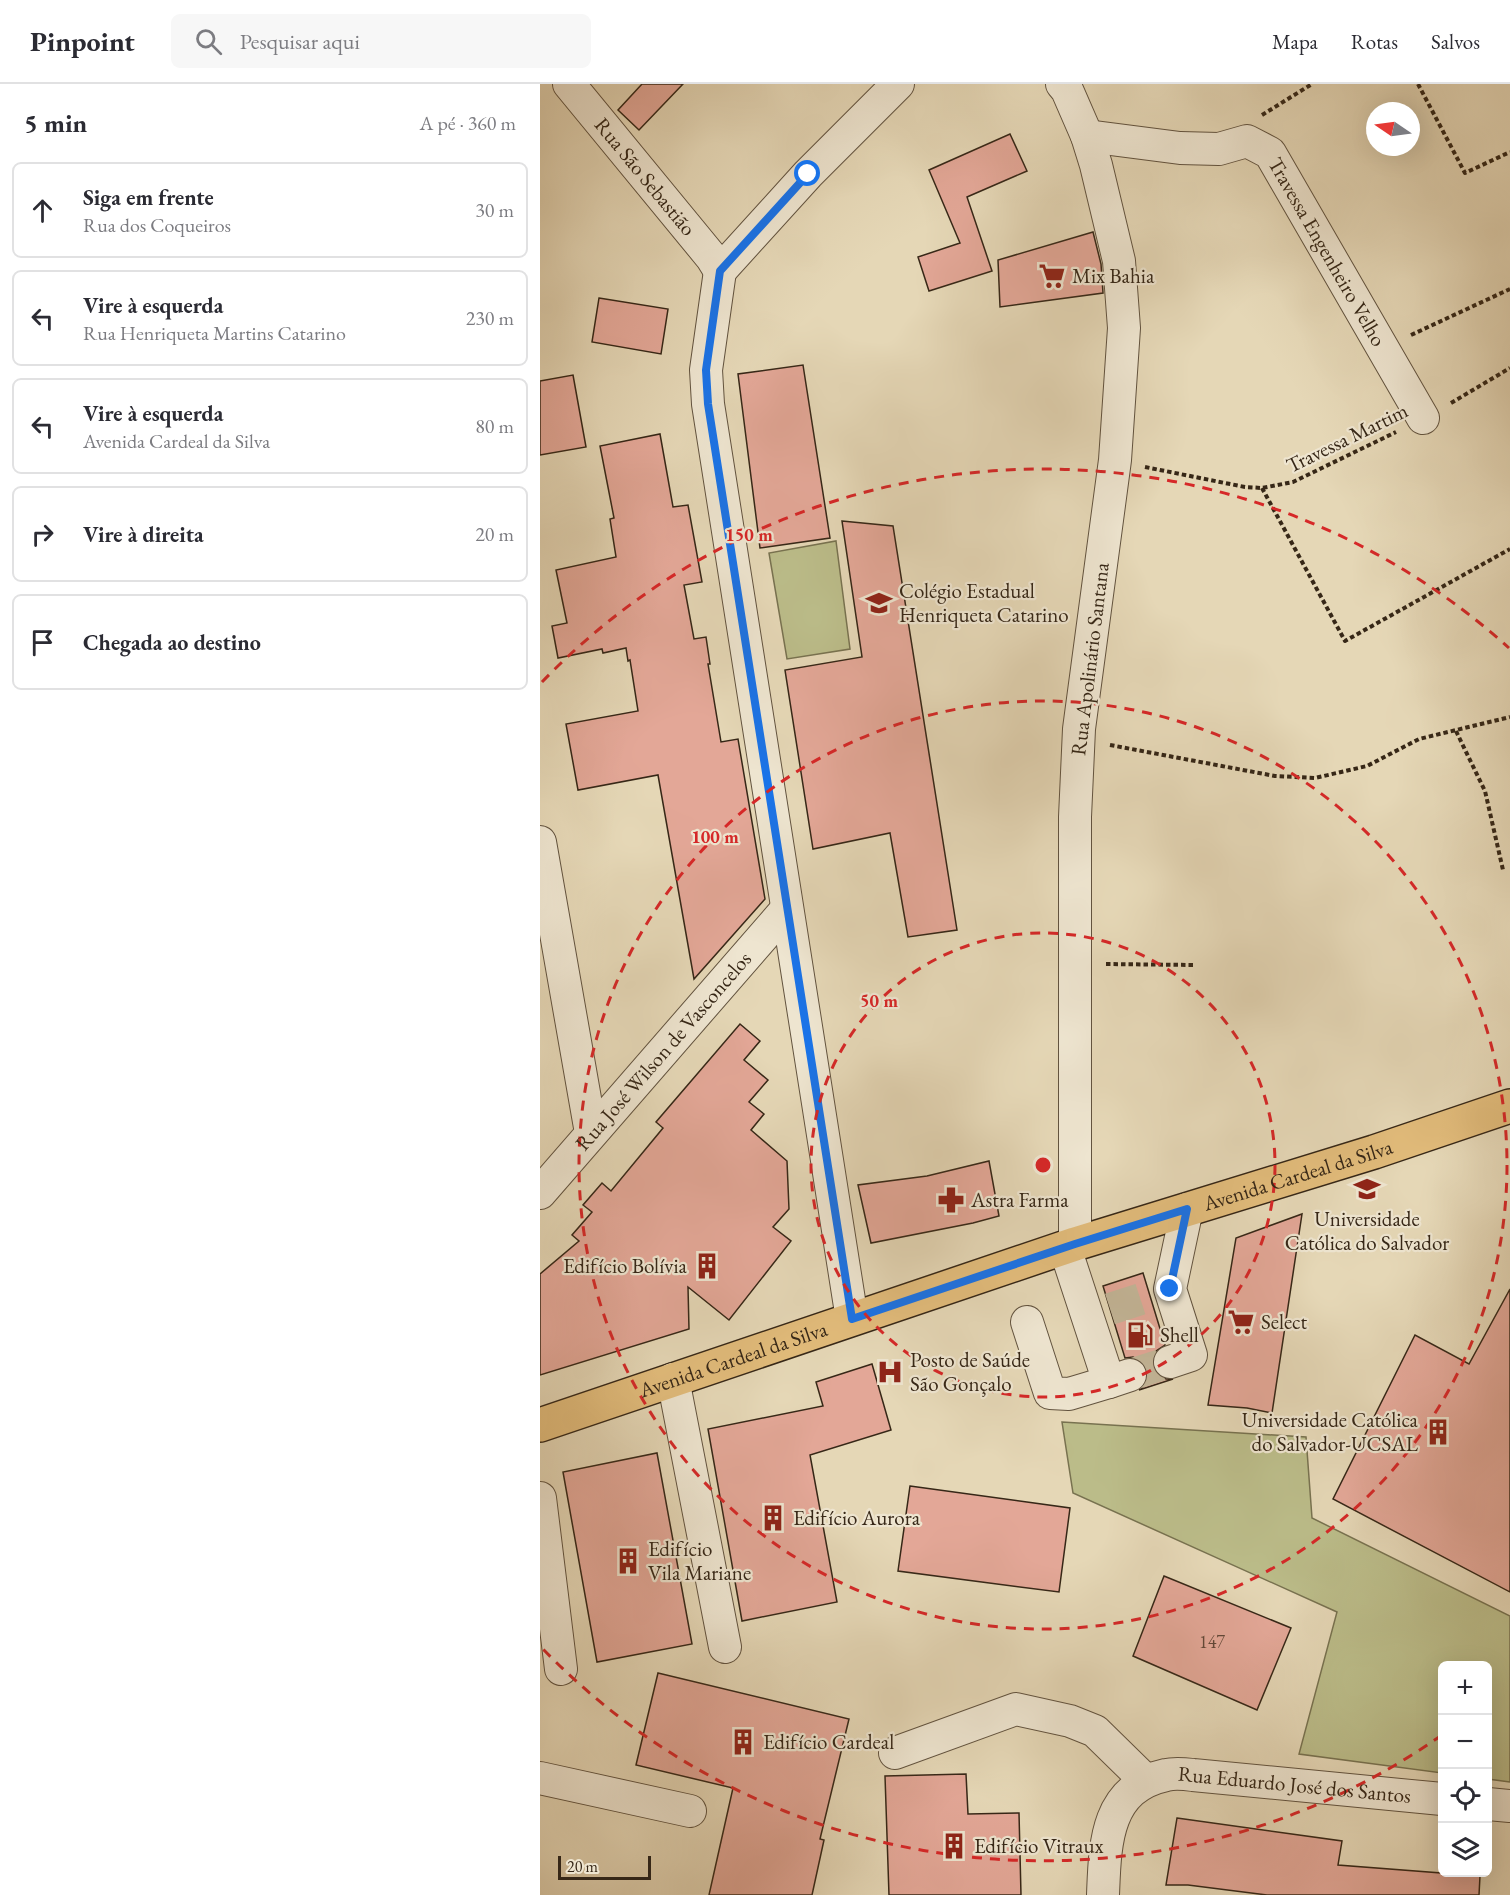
<!DOCTYPE html>
<html lang="pt">
<head>
<meta charset="utf-8">
<style>
  :root { --surface:#fff; --page:#f7f7f7; --text:#2b2b33; --muted:#7c7c81; --line:#e1e1e2 }
  body { margin:0; font-family:"EB Garamond",serif; background:var(--page); color:var(--text) }
  .controls { position:absolute; right:18px; bottom:18px; display:grid; overflow:hidden; border-radius:9px; box-shadow:0 6px 24px #0002 }
  .controls button { width:54px; height:54px; display:grid; place-items:center; padding:0; border:0; border-bottom:2px solid var(--line); background:var(--surface); color:var(--text); font:30px sans-serif }
  .compass { position:absolute; left:826px; top:18px; width:54px; height:54px; border-radius:50%; background:var(--surface); box-shadow:0 6px 24px #0002; rotate:283deg }
  .scale { position:absolute; left:18px; bottom:15px; width:93px; box-sizing:border-box; padding-left:6px; border:3px solid #362717; border-top:0; font-size:16px; line-height:21px; white-space:nowrap; color:#362717; -webkit-text-stroke:4px #eee5d0; paint-order:stroke }
  .stop { position:absolute; width:18px; height:18px; margin:-14px; border:4px solid #1a73e8; border-radius:50%; background:#fff }
  .stop.end { background:#1a73e8; border-color:#fff; box-shadow:0 2px 6px #0008 }
  .list { margin:0; padding:0; list-style:none }
  h2 { display:flex; justify-content:space-between; align-items:center; height:78px; margin:0; padding:0 24px; font-size:26px }
  h2 small { font-size:20px; font-weight:400; color:var(--muted) }
  .list li { display:grid; grid-template-columns:39px 1fr auto; gap:18px; align-items:center; box-sizing:border-box; height:96px; margin:0 12px 12px; padding:0 12px; border:2px solid var(--line); border-radius:9px }
  .list b { display:block; font-size:22px; white-space:nowrap }
  .list p { margin:0; font-size:20px; white-space:nowrap; color:var(--muted) }
  .list em { font-size:20px; font-style:normal; color:var(--muted) }
  .icon { flex:none; width:33px; height:33px; fill:none; stroke:currentColor; stroke-width:2; stroke-linecap:round; stroke-linejoin:round }
  .map { position:relative; flex:none; width:970px; height:1811px; overflow:hidden }
  header { display:flex; align-items:center; gap:36px; box-sizing:border-box; height:84px; padding:0 30px; background:var(--surface); border-bottom:2px solid var(--line) }
  header strong { font-size:28px }
  nav { display:flex; gap:33px; margin-inline-start:auto; font-size:21px }
  .search { width:420px; height:54px; background:var(--page); display:flex; align-items:center; gap:15px; box-sizing:border-box; padding:0 21px; border-radius:9px; color:var(--muted); font-size:22px }
  main { display:flex }
  aside { flex:1; background:var(--surface) }
  .map>svg:first-child { display:block }
  .green { fill:#bbbc89; stroke:#787250; stroke-width:1.5 }
  .building { fill:#e3a797; stroke:#362717; stroke-width:1.5 }
  .lines { fill:none; stroke-linecap:round; stroke-linejoin:round }
  .minor-tunnel { stroke:#c2b496; stroke-width:32; stroke-dasharray:32 16; stroke-linecap:butt }
  .minor-casing { stroke:#62533f; stroke-width:34 }
  .major-casing { stroke:#362717; stroke-width:36 }
  .path { stroke:#362717; stroke-width:4; stroke-dasharray:4.5 3; stroke-linecap:butt }
  .minor { stroke:#eee5d0; stroke-width:32 }
  .major { stroke:#e2bc7b; stroke-width:33 }
  .route { stroke:#1a73e8; stroke-width:8 }
  .ring { fill:none; stroke:#d62828; stroke-width:3; stroke-dasharray:10 8 }
  .labels { text-anchor:middle; stroke-width:4.5; stroke-linejoin:round; paint-order:stroke }
  .number-label { font-size:18px; fill:#614737 }
  .street-label { font-size:21px; fill:#362717; stroke:#eee5d0 }
  .poi-label { font-size:21px; fill:#362717; stroke:#eee5d0; text-anchor:start }
  .centre { fill:#d62828; stroke:#eee5d0; stroke-width:3 }
  .ring-label { font-size:18px; text-anchor:middle; font-weight:bold; fill:#d62828; stroke:#eee5d0; stroke-width:4.5; stroke-linejoin:round; paint-order:stroke }
</style>
</head>
<body>
<header>
<strong>Pinpoint</strong>
<div class="search"><svg class="icon" aria-label="search" viewBox="0 0 24 24"><circle cx="10" cy="10" r="6"/><path d="M15 15l6 6"/></svg>Pesquisar aqui</div>
<nav><a>Mapa</a><a>Rotas</a><a>Salvos</a></nav>
</header>
<main>
<aside>
<h2>5 min<small>A pé · 360 m</small></h2>
<ul class="list">
<li><svg class="icon" aria-label="ahead" viewBox="0 0 24 24"><path d="M12 20V5M6 11l6-6 6 6"/></svg><div><b>Siga em frente</b><p>Rua dos Coqueiros</p></div><em>30 m</em></li>
<li><svg class="icon" aria-label="left" viewBox="0 0 24 24"><path d="M17 20v-9H6M10 6l-5 5 5 5"/></svg><div><b>Vire à esquerda</b><p>Rua Henriqueta Martins Catarino</p></div><em>230 m</em></li>
<li><svg class="icon" aria-label="left" viewBox="0 0 24 24"><path d="M17 20v-9H6M10 6l-5 5 5 5"/></svg><div><b>Vire à esquerda</b><p>Avenida Cardeal da Silva</p></div><em>80 m</em></li>
<li><svg class="icon" aria-label="right" viewBox="0 0 24 24"><path d="M7 20v-9h11M14 6l5 5-5 5"/></svg><div><b>Vire à direita</b></div><em>20 m</em></li>
<li><svg class="icon" aria-label="arrive" viewBox="0 0 24 24"><path d="M6 21V4h12l-3 4 3 4H6"/></svg><div><b>Chegada ao destino</b></div></li>
</ul>
</aside>
<div class="map">
<svg width="970" height="1811" viewBox="0 0 970 1811">
  <rect width="100%" height="100%" fill="#e5d7b6"/>
  <filter id="stains"><feTurbulence type="fractalNoise" baseFrequency=".00333" numOctaves="4"/><feColorMatrix values="0 0 0 0 .2 0 0 0 0 .09 0 0 0 0 .02 0 0 0 .5 -.17"/></filter>
  <radialGradient id="worn" r=".72"><stop offset=".6" stop-color="#630" stop-opacity="0"/><stop offset="1" stop-color="#630" stop-opacity=".3"/></radialGradient>
  <g class="green">
    <path d="M296,457L310,565L247,575L229,469Z"/>
    <path d="M522,1338L766,1353L772,1434L970,1532V1698L948,1695V1582H902V1689L759,1670L797,1528L533,1409Z"/>
  </g>
  <g class="building">
    <path d="M102,0H143L99,46L78,26Z"/>
    <path d="M470,50L487,87L427,113L452,187L389,207L378,173L420,159L389,86Z"/>
    <path d="M553,148L561,180L563,209L460,223L458,176Z"/>
    <path d="M59,214L128,225L121,270L52,258Z"/>
    <path d="M263,281L290,454L220,464L198,290Z"/>
    <path d="M33,291L46,363L0,371V297Z"/>
    <path d="M120,350L133,423L148,421L162,498L144,501L154,555L166,553L170,580H168L181,658L198,655L225,815L154,895L118,691L38,706L26,640L98,627L90,576L88,577L86,564L63,569L62,565L18,574L12,542L27,539L16,486L76,473L70,435L74,434L60,362Z"/>
    <path d="M302,437L353,442L417,846L368,853L350,749L273,765L245,586L322,573Z"/>
    <path d="M200,940L220,957L204,976L228,996L209,1018L224,1030L211,1046L247,1077L249,1125L233,1143L251,1157L189,1236L148,1203L149,1245L0,1291V1190L39,1157L32,1151L52,1128L43,1121L62,1099L71,1107L123,1044L116,1038Z"/>
    <path d="M449,1077L459,1132L433,1139L331,1159L318,1101L387,1092Z"/>
    <path d="M762,1130L732,1329L707,1324L668,1321L696,1154Z"/>
    <path d="M603,1189L625,1261L616,1267L613,1274V1283L619,1292L626,1295H633L599,1306L604,1302L607,1295V1285L601,1277L593,1273L585,1274L563,1202Z"/>
    <path d="M970,1205V1508L793,1415L875,1251L929,1280Z"/>
    <path d="M332,1280L351,1346L270,1371L297,1518L202,1537L168,1345L283,1322L276,1298Z"/>
    <path d="M117,1369L152,1560L57,1578L23,1388Z"/>
    <path d="M370,1402L530,1424L519,1508L358,1487Z"/>
    <path d="M624,1492L751,1544L717,1626L593,1572Z"/>
    <path d="M118,1589L309,1635L280,1755L284,1756L272,1811H169L193,1704L96,1681Z"/>
    <path d="M426,1690L428,1730L479,1729L481,1811H349L345,1692Z"/>
    <path d="M637,1734L802,1757L798,1781L940,1792L939,1811H727L648,1801H626Z"/>
  </g>
  <g class="lines">
    <g class="minor-tunnel">
      <path d="M570,1225L610,1212"/>
      <path d="M590,1291L630,1278"/>
    </g>
    <g class="minor-casing">
      <g id="minor">
        <path id="s1" d="M29,0L172,174L180,187"/>
        <path d="M522,0L527,6L547,52L556,81L579,177L584,244L575,376L539,645L535,733V1160"/>
        <path id="s2" d="M547,52L640,64L679,65L707,57L730,69L883,334"/>
        <path d="M180,187L166,286L168,320L312,1235"/>
        <path d="M180,187L268,90L358,0"/>
        <path d="M0,758L51,1049"/>
        <path id="s3" d="M0,1109L246,826"/>
        <path d="M525,1164L569,1298L590,1291"/>
        <path d="M487,1238L510,1309L529,1310L569,1298"/>
        <path d="M630,1278L651,1271L630,1205L647,1125"/>
        <path d="M133,1295L185,1563"/>
        <path d="M0,1414L21,1585"/>
        <path d="M355,1669L476,1625L530,1637L555,1647L606,1697"/>
        <path d="M0,1694L150,1727"/>
        <path d="M948,1720L970,1722"/>
        <path id="s4" d="M563,1811C565,1761 565,1704 626,1691C634,1689 645,1690 653,1691L902,1715"/>
      </g>
    </g>
    <g class="major-casing">
      <g id="major">
        <path id="s5" d="M0,1341L535,1160L834,1068L970,1022"/>
      </g>
    </g>
    <g class="path">
      <path d="M878,0L925,89L970,68"/>
      <path d="M722,31L772,0"/>
      <path d="M871,251L970,205"/>
      <path d="M911,319L970,284"/>
      <path d="M605,383L705,403L722,404L753,398L856,348"/>
      <path d="M722,404L805,557L970,465"/>
      <path d="M916,647L945,707L963,786"/>
      <path d="M570,661L735,692L775,694L827,682L879,655L970,633"/>
      <path d="M566,880L654,881"/>
    </g>
    <use href="#minor" class="minor"/>
    <use href="#major" class="major"/>
  </g>
  <g class="lines">
    <path class="route" d="M268,90L180,187L166,286L168,320L312,1235L535,1160L647,1125L630,1205"/>
  </g>
  <g class="ring">
    <circle cx="503" cy="1081" r="232"/>
    <circle cx="503" cy="1081" r="464"/>
    <path d="M902 1651A696 696 0 0 1 2 1564M2 598A696 696 0 0 1 969 564"/>
  </g>
  <defs>
    <g id="supermarket-bare" transform="scale(2.07)"><path d="M-6-5.5h2.5l.6 2H6L4.5 2H-2.5L-4.4-4H-6ZM-1.5 3.2a1.3 1.3 0 1 0 .1 0ZM3 3.2a1.3 1.3 0 1 0 .1 0Z" fill="#8f2418" stroke="#eee5d0" stroke-width="2.5" paint-order="stroke"/></g>
    <g id="school-bare" transform="scale(2.07)"><path d="M0-5L7-2L0 1L-7-2ZM-4 1L0 2.5L4 1V4Q0 6-4 4Z" fill="#8f2418" stroke="#eee5d0" stroke-width="2.5" paint-order="stroke"/></g>
    <g id="university-bare" transform="scale(2.07)"><path d="M0-5L7-2L0 1L-7-2ZM-4 1L0 2.5L4 1V4Q0 6-4 4Z" fill="#8f2418" stroke="#eee5d0" stroke-width="2.5" paint-order="stroke"/></g>
    <g id="pharmacy-bare" transform="scale(2.07)"><path d="M-2-6h4v4h4v4h-4v4h-4v-4h-4v-4h4Z" fill="#8f2418" stroke="#eee5d0" stroke-width="2.5" paint-order="stroke"/></g>
    <g id="building-bare" transform="scale(2.07)"><path d="M-4-6H4V6H1V3H-1V6H-4ZM-2.5-4.3h1.7v1.8h-1.7ZM.8-4.3h1.7v1.8H.8ZM-2.5-1h1.7V.8h-1.7ZM.8-1h1.7V.8H.8Z" fill="#8f2418" stroke="#eee5d0" stroke-width="2.5" paint-order="stroke"/></g>
    <g id="fuel-bare" transform="scale(2.07)"><path d="M-5.5-6h7V0h2V4h1.3V-2.5L3-4.5l.8-.8L6-3V5H2.5V1h-1V6h-7ZM-4.2-4.7v3.2H.2V-4.7Z" fill="#8f2418" stroke="#eee5d0" stroke-width="2.5" paint-order="stroke"/></g>
    <g id="hospital-bare" transform="scale(2.07)"><path d="M-5-5h3v3.5h4V-5h3V5h-3V1.5h-4V5h-3Z" fill="#8f2418" stroke="#eee5d0" stroke-width="2.5" paint-order="stroke"/></g>
  </defs>
  <g fill-rule="evenodd">
    <use href="#supermarket-bare" x="512" y="192"/>
    <use href="#school-bare" x="339" y="519"/>
    <use href="#university-bare" x="827" y="1105"/>
    <use href="#pharmacy-bare" x="411" y="1116"/>
    <use href="#building-bare" x="167" y="1182"/>
    <use href="#supermarket-bare" x="701" y="1238"/>
    <use href="#fuel-bare" x="600" y="1251"/>
    <use href="#hospital-bare" x="350" y="1288"/>
    <use href="#building-bare" x="898" y="1348"/>
    <use href="#building-bare" x="233" y="1434"/>
    <use href="#building-bare" x="88" y="1477"/>
    <use href="#building-bare" x="203" y="1658"/>
    <use href="#building-bare" x="414" y="1762"/>
  </g>
  <g class="labels">
    <g class="number-label">
      <text x="672" y="1564">147</text>
    </g>
    <g class="street-label">
      <text dy="7" stroke="none"><textPath href="#s1" startOffset="120">Rua São Sebastião</textPath></text>
      <text dy="7" stroke="none"><textPath href="#s2" startOffset="302">Travessa Engenheiro Velho</textPath></text>
      <text transform="translate(807 354) rotate(-26)" y="7">Travessa Martim</text>
      <text transform="translate(550 575) rotate(-83)" y="7">Rua Apolinário Santana</text>
      <text dy="7" stroke="none"><textPath href="#s3" startOffset="188">Rua José Wilson de Vasconcelos</textPath></text>
      <text dy="7" stroke="none"><textPath href="#s5" startOffset="798">Avenida Cardeal da Silva</textPath></text>
      <text dy="7" stroke="none"><textPath href="#s5" startOffset="204">Avenida Cardeal da Silva</textPath></text>
      <text dy="7" stroke="none"><textPath href="#s4" startOffset="278">Rua Eduardo José dos Santos</textPath></text>
    </g>
    <g class="poi-label">
      <text x="532" y="199">Mix Bahia</text>
      <text x="359" y="514">Colégio Estadual<tspan x="359" dy="24">Henriqueta Catarino</tspan></text>
      <text x="431" y="1123">Astra Farma</text>
      <text x="827" y="1142" text-anchor="middle">Universidade<tspan x="827" dy="24">Católica do Salvador</tspan></text>
      <text x="147" y="1189" text-anchor="end">Edifício Bolívia</text>
      <text x="721" y="1245">Select</text>
      <text x="620" y="1258">Shell</text>
      <text x="370" y="1283">Posto de Saúde<tspan x="370" dy="24">São Gonçalo</tspan></text>
      <text x="878" y="1343" text-anchor="end">Universidade Católica<tspan x="878" dy="24">do Salvador-UCSAL</tspan></text>
      <text x="253" y="1441">Edifício Aurora</text>
      <text x="108" y="1472">Edifício<tspan x="108" dy="24">Vila Mariane</tspan></text>
      <text x="223" y="1665">Edifício Cardeal</text>
      <text x="434" y="1769">Edifício Vitraux</text>
    </g>
  </g>
  <circle cx="503" cy="1081" r="9" class="centre"/>
  <g class="ring-label">
    <text x="209" y="457">150 m</text>
    <text x="175" y="759">100 m</text>
    <text x="339" y="923">50 m</text>
  </g>
  <rect width="100%" height="100%" filter="url(#stains)"/>
  <rect width="100%" height="100%" fill="url(#worn)"/>
</svg>
<div class="controls">
<button>+</button>
<button>−</button>
<button><svg class="icon" aria-label="locate" viewBox="0 0 24 24"><circle cx="12" cy="12" r="6"/><path d="M12 2v4M12 18v4M2 12h4M18 12h4"/></svg></button>
<button><svg class="icon" aria-label="layers" viewBox="0 0 24 24"><path d="M12 4l9 5-9 5-9-5zM3 14l9 5 9-5"/></svg></button>
</div>
<svg class="compass" viewBox="-18 -18 36 36"><path d="M0-13l5 13h-10z" fill="#e53935"/><path d="M0 13l5-13h-10z" fill="#7c7c81"/></svg>
<div class="scale">20 m</div>
<div class="stop" style="left:268px;top:90px"></div>
<div class="stop end" style="left:630px;top:1205px"></div>
</div>
</main>
</body>
</html>
